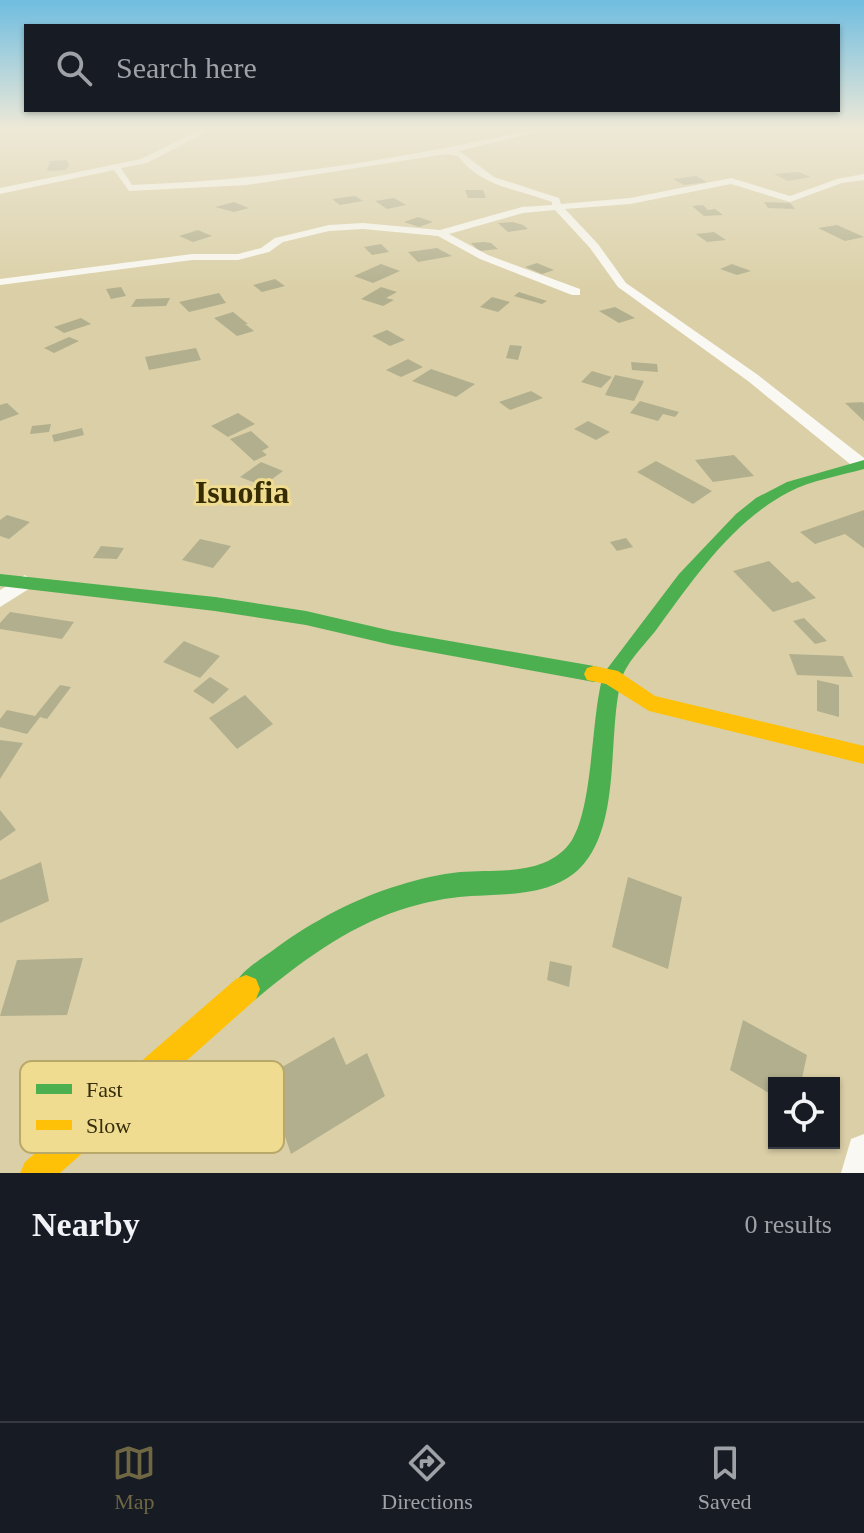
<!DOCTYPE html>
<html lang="en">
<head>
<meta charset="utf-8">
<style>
  :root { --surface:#171b24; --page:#242831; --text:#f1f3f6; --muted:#9ea1a6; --line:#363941; --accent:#6f6643 }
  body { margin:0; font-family:Georgia,serif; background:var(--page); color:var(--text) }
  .controls { position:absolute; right:24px; bottom:24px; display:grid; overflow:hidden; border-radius:0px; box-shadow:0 2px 6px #0004 }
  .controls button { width:72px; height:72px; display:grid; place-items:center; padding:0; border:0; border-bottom:2px solid var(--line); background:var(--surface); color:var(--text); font:40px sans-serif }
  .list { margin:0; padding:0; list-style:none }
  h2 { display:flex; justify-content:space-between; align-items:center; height:104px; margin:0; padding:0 32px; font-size:34px }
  h2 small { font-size:26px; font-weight:400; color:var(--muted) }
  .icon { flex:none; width:44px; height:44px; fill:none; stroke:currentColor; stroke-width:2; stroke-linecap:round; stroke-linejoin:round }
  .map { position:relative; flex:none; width:864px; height:1173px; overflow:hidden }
  .search { position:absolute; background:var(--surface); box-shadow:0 2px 6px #0004; left:24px; right:24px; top:24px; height:88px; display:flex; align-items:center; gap:20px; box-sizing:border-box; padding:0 28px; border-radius:0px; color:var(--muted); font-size:30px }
  .sheet { height:248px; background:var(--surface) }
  nav { display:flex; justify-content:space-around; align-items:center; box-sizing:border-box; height:112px; border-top:2px solid var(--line); background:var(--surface); font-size:22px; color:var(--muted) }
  nav a { display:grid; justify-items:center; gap:4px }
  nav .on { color:var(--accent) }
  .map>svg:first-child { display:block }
  .building { fill:#b2af8e }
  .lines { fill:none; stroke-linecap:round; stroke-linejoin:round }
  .street { fill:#f9f8f2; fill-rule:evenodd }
  .fast { fill:#4caf50; fill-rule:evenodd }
  .slow { fill:#ffc107; fill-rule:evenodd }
  .labels { text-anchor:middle; stroke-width:6; stroke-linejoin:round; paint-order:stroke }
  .quarter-label { font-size:32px; font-weight:bold; fill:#352c02; stroke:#f0dc90 }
  .key { fill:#f0dc90; stroke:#b8a869; stroke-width:2 }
  .key-label { font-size:22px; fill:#352d0d }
</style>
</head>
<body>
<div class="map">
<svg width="864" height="1173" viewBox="0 0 864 1173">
  <rect width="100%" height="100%" fill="#dacfa6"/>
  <g class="building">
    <path d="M67,160L69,166L65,170L47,171L50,161Z"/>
    <path d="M798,172L811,177L788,181L774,174Z"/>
    <path d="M696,176L707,182L684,185L673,179Z"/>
    <path d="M465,190H483L486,198H468Z"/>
    <path d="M355,196L363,201L340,205L332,199Z"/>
    <path d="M394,198L406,205L387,209L375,201Z"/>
    <path d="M234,202L249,208L234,212L215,207Z"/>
    <path d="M764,202L790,203L795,209L768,208Z"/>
    <path d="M703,205L708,210L715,209L723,215L704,216L692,206Z"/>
    <path d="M418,217L433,222L419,227L404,222Z"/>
    <path d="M513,222L523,225L528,229L508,232L498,223Z"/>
    <path d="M837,225L864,237L845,241L818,228Z"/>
    <path d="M198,230L212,236L193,242L179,236Z"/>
    <path d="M714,232L726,240L707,242L696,234Z"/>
    <path d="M484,242L491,243L498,249L479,251L471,243Z"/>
    <path d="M381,244L389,252L372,255L364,247Z"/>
    <path d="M437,248L452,256L418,262L408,252Z"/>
    <path d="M537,263L554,270L542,274L525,267Z"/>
    <path d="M381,264L400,271L373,283L354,276Z"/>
    <path d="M732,264L751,271L737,275L720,269Z"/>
    <path d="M275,279L285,286L262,292L253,285Z"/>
    <path d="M121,287L126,296L111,299L106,289Z"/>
    <path d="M381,287L397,292L386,298L394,300L383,306L361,299Z"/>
    <path d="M519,292L547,301L542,304L514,296Z"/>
    <path d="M219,293L226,303L189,312L179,302Z"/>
    <path d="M492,297L510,302L498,312L480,307Z"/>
    <path d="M170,298L166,306L131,307L136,299Z"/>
    <path d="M615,307L635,318L619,323L599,311Z"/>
    <path d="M233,312L248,324H245L254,331L237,336L214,318Z"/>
    <path d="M81,318L91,324L64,333L54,327Z"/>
    <path d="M387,330L405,340L390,346L372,336Z"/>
    <path d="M69,337L79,341L54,353L44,348Z"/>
    <path d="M510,345L522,346L518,360L506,358Z"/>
    <path d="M196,348L201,360L149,370L145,357Z"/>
    <path d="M408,359L423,367L401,377L386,370Z"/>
    <path d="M631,362L657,364L658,372L632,370Z"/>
    <path d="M431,369L475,384L456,397L412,381Z"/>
    <path d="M592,371L612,377L601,388L581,382Z"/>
    <path d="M615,375L644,381L634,401L605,395Z"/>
    <path d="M531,391L543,398L510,410L499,402Z"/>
    <path d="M640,401L679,412L675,417L663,414L658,421L630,413Z"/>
    <path d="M863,402L864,404V421L845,403Z"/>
    <path d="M7,403L19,414L0,421V405Z"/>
    <path d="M238,413L255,424L228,437L211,426Z"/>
    <path d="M588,421L610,432L596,440L574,429Z"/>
    <path d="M51,424L49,432L30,434L32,426Z"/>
    <path d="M82,428L84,435L54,442L52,435Z"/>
    <path d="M251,431L269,447L262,451L267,455L254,461L230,439Z"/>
    <path d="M734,455L754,476L713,482L695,460Z"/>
    <path d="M656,461L712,491L693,504L637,472Z"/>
    <path d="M261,462L283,471L263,486L240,477Z"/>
    <path d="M864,510V548L845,534L815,544L800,532Z"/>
    <path d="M7,515L30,522L9,539L0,536V520Z"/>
    <path d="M626,538L633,547L617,551L610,542Z"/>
    <path d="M200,539L231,546L213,568L182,560Z"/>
    <path d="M101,546L124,548L117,559L93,558Z"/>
    <path d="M769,561L792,583L798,581L816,598L773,612L733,571Z"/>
    <path d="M10,612L74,622L62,639L0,629V623Z"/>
    <path d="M804,618L827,641L815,644L793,621Z"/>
    <path d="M184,641L220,656L200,678L163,662Z"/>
    <path d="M789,654L843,656L853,677L797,675Z"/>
    <path d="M210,677L229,689L213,704L193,691Z"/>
    <path d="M817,680L839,685V717L817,711Z"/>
    <path d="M60,685L71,687L47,719L40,717L27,734L0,727V719L7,710L35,716Z"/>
    <path d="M245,695L273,724L237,749L209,718Z"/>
    <path d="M0,740L23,743L0,779Z"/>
    <path d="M0,810L16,830L0,841Z"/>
    <path d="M41,862L49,901L0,923V880Z"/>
    <path d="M628,877L682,897L668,969L612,947Z"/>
    <path d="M83,958L67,1015L0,1016L17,960Z"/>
    <path d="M550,961L572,966L569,987L547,980Z"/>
    <path d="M743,1020L807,1055L801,1083H774V1096L730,1070Z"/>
    <path d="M334,1037L346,1065L367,1053L385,1096L291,1154L265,1077Z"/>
  </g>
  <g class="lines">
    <g class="street">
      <path d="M204,128H214L147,163L121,168L132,185C269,180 405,159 539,128H552L459,151L494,177L559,198L561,204L630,198L731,178L790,196L837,179L864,174V180L842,183L790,202L731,184L630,204L565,209L598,244L626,283L758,375L864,458V468H855L748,381L618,287L590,248L555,210L523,213L449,234L488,255L580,289V295H572L480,259L438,236L363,229L329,231L283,242L269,252L238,260H192L0,285V279L192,254H238L261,248L275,238L329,225L363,223L440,230L522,207L552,205V202C518,189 481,187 458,156L446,154L247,185L129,191L114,170L0,194V188L141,159Z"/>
      <path d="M25,575L35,582L32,587L0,607V590Z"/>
      <path d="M864,1134V1173H841L851,1139Z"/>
    </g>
    <path class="fast" d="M864,460V469C839,476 812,480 789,492C733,521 695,577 659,626C648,642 626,661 621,681C607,736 622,825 580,868C549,899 498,893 459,897C439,899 419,904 400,910C346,928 299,963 256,999L246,1003L236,999L232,989C240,971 260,960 276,948C313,921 356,898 400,885C419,879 440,874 460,872C497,869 548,877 572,840C593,805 591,722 602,679L594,682L392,645L306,625L215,611L0,586V574L215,597L306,611L392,631L594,666L601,668L604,673L679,574L736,514L756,498L787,482Z"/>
    <g class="slow">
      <path d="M594,666L618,671L655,696L864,746V764L649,711L606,684L587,680L584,674L587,668Z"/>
      <path d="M246,975L256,979L260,989L256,999L60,1173H20L25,1162L236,979Z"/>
    </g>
  </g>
  <linearGradient id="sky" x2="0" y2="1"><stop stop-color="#6fbde0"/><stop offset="0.44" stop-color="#eee9d7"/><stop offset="1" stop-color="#eee9d7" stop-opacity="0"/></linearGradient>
  <rect width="864" height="292" fill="url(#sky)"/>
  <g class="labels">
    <g class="quarter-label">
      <text x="242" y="503">Isuofia</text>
    </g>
  </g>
  <rect x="20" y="1061" width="264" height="92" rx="12" class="key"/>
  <rect x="36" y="1084" width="36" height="10" fill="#4caf50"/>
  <rect x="36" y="1120" width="36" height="10" fill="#ffc107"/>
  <g class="key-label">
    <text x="86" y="1097">Fast</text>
    <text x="86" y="1133">Slow</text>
  </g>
</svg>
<div class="controls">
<button><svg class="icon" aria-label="locate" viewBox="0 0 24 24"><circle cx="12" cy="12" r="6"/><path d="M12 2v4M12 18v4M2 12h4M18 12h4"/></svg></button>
</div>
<div class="search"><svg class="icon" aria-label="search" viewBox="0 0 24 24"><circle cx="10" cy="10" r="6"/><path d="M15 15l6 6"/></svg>Search here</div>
</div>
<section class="sheet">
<h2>Nearby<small>0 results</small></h2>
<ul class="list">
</ul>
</section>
<nav>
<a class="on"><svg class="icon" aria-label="map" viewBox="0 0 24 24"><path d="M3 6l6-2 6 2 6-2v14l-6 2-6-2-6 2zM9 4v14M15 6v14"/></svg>Map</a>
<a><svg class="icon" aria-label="directions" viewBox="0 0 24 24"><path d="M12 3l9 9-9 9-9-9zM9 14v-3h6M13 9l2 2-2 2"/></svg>Directions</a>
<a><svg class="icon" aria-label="saved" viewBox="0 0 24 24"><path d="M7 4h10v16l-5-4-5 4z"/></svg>Saved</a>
</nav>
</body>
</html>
